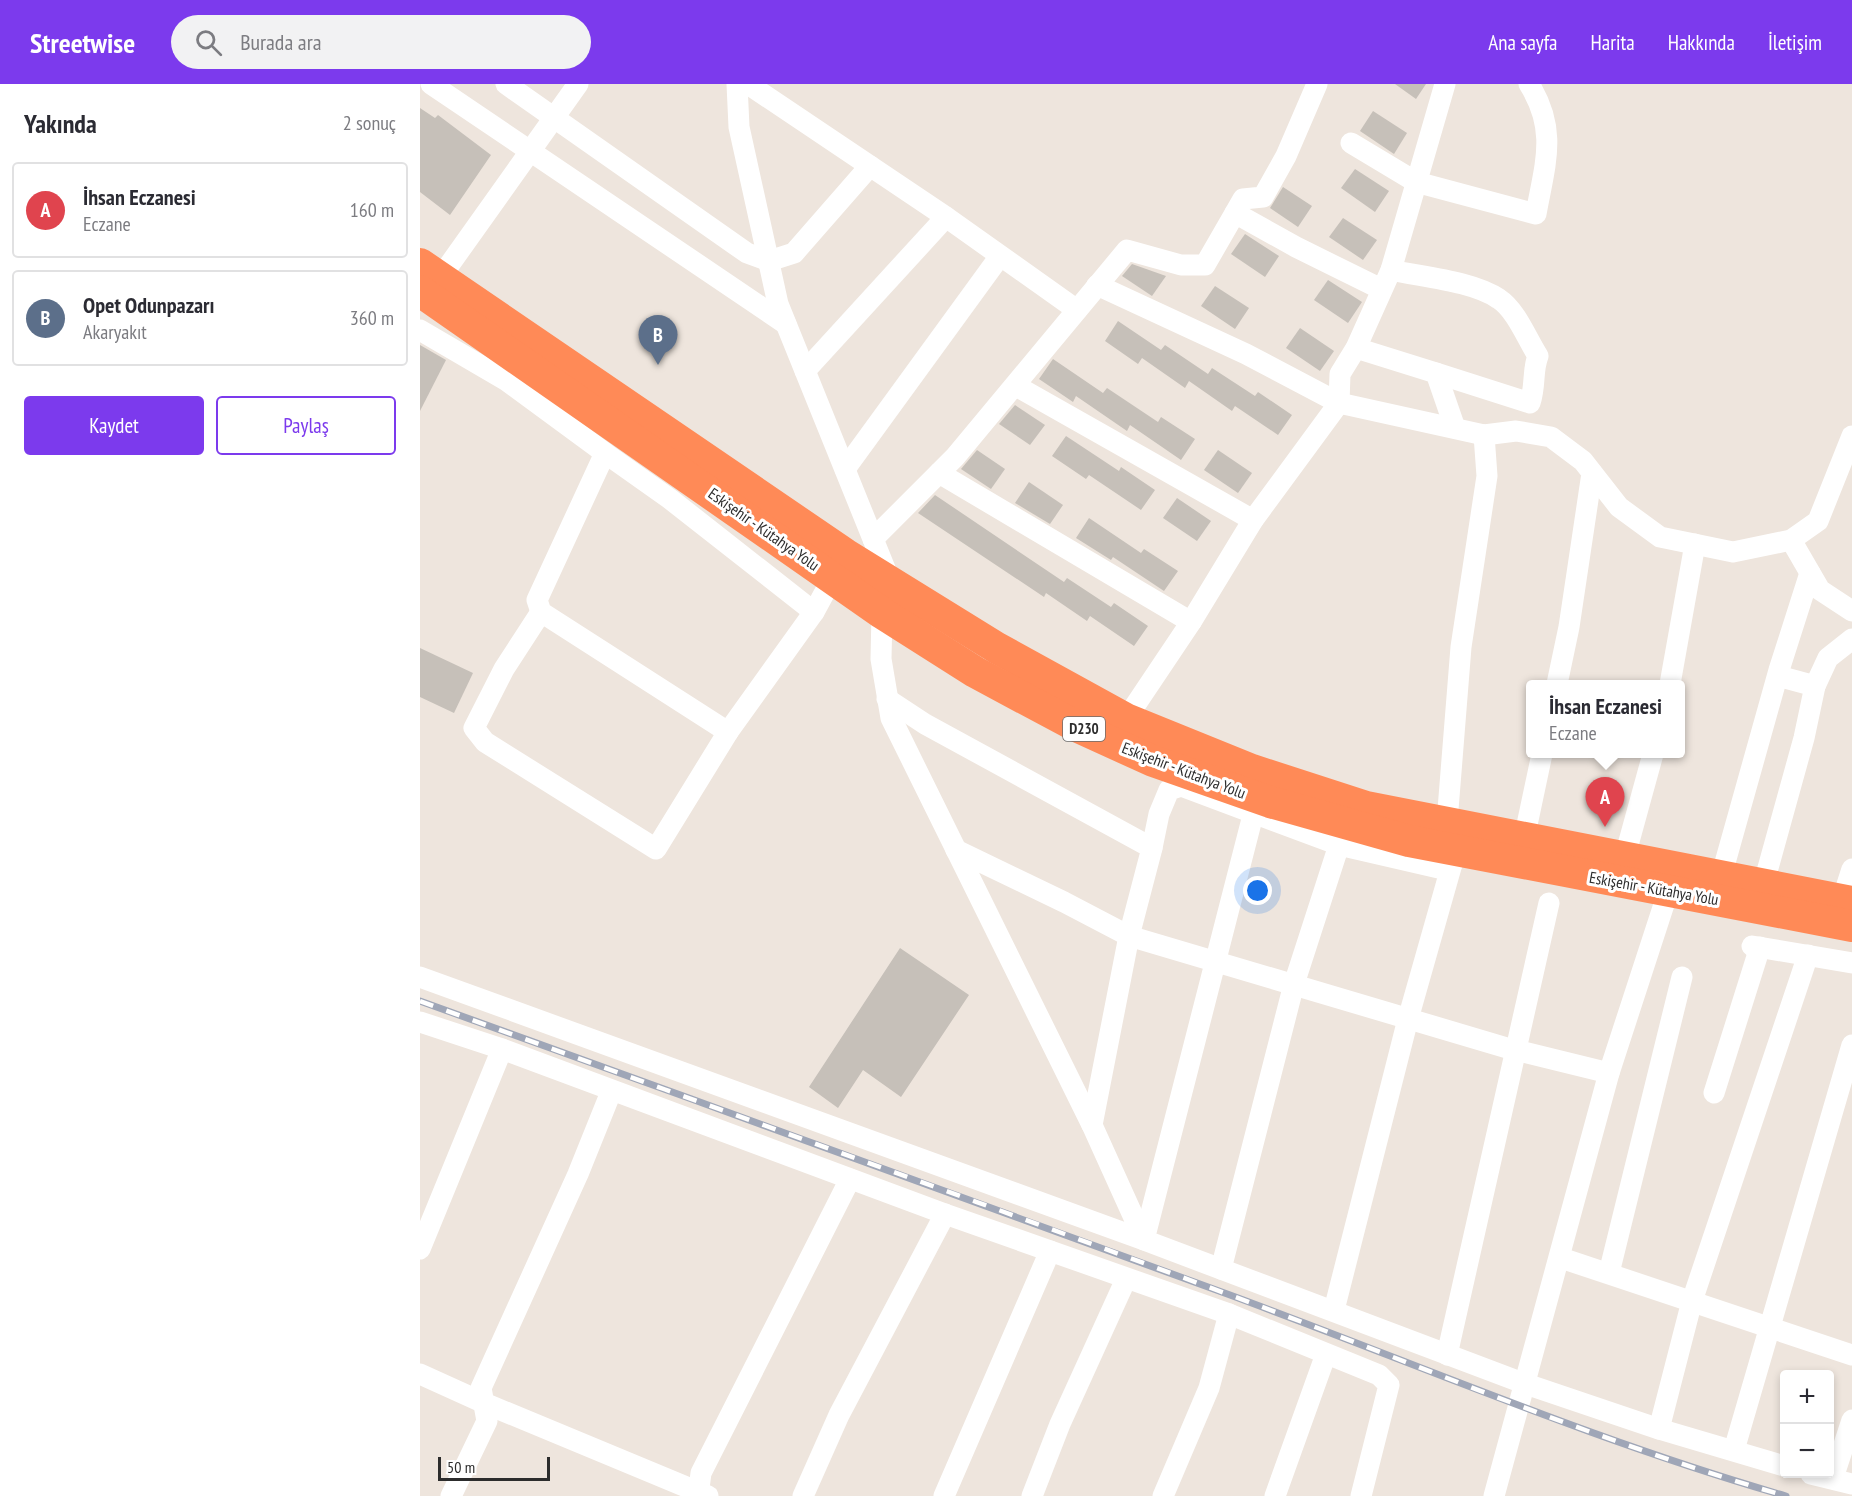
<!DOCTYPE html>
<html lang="tr">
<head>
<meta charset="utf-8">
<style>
  :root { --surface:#fff; --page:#f2f2f3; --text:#2b2b33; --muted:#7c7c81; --line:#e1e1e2; --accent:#7c3aed }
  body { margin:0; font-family:"PT Sans Narrow",sans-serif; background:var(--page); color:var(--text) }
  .controls { position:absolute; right:18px; bottom:18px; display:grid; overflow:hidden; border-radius:6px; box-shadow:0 3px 9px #0003 }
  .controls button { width:54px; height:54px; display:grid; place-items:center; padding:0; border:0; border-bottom:2px solid var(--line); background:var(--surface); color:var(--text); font:30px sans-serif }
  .scale { position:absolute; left:18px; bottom:15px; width:112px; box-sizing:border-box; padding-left:6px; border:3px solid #2c2c2c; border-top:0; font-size:16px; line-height:21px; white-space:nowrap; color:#2c2c2c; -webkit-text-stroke:4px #fff; paint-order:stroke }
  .you { position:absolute; left:838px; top:807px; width:21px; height:21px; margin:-15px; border:4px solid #fff; border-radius:50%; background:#1a73e8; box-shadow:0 0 0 9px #1a73e833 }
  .badge { display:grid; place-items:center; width:39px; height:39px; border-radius:50%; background:var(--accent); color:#fff; font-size:20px; font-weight:700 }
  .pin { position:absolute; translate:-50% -50px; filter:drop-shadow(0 2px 3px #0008) }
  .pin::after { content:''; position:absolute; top:32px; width:21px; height:18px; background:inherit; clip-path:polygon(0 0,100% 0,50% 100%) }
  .popup { position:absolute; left:1106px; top:596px; width:159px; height:78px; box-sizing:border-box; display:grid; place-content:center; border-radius:6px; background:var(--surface); filter:drop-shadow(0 2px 4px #0005); font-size:20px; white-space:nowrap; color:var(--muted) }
  .popup b { font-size:22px; color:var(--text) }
  .popup::after { content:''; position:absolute; left:50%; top:100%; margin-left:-12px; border:12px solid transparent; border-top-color:var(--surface) }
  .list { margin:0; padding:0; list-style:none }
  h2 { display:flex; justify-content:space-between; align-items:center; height:78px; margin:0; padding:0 24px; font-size:26px }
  h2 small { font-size:20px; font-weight:400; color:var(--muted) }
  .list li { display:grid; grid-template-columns:39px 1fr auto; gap:18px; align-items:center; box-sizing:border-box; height:96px; margin:0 12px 12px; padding:0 12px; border:2px solid var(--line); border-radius:6px }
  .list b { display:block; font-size:22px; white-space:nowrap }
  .list p { margin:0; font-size:20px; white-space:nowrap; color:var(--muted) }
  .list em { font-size:20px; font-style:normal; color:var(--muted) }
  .actions { display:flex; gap:12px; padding:18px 24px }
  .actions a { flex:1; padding:14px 0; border:2px solid var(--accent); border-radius:6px; text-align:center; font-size:21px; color:var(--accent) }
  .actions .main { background:var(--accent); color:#fff }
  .icon { flex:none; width:33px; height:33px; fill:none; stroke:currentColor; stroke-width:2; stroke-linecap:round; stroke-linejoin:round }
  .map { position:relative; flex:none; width:1432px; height:1412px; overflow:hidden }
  header { display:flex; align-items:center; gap:36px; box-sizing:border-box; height:84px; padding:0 30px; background:var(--accent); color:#fff }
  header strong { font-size:28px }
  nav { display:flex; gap:33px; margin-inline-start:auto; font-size:21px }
  .search { width:420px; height:54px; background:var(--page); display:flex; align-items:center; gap:15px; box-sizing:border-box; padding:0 21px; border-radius:33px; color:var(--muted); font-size:22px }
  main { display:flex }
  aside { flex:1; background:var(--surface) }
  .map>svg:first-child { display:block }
  .building { fill:#c6c0b9 }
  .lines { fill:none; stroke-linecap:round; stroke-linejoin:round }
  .minor { stroke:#fff; stroke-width:21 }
  .highway { stroke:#ff8a57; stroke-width:32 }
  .rail-casing { stroke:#9fa6b7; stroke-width:7 }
  .rail { stroke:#fff; stroke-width:4.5; stroke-dasharray:14; stroke-linecap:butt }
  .labels { text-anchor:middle; stroke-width:6; stroke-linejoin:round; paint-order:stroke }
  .shield { fill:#fff; stroke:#6b6b6b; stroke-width:1.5 }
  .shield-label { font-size:15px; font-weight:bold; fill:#2c2c2c }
  .street-label { font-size:16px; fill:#2c2c2c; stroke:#fff }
</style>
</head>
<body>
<header>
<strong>Streetwise</strong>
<div class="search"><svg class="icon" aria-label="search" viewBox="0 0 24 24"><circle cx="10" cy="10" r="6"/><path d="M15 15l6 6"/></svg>Burada ara</div>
<nav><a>Ana sayfa</a><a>Harita</a><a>Hakkında</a><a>İletişim</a></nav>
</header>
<main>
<aside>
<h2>Yakında<small>2 sonuç</small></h2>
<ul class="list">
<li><span class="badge" style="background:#e0444e">A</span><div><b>İhsan Eczanesi</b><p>Eczane</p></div><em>160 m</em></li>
<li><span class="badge" style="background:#5c6f8a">B</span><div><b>Opet Odunpazarı</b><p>Akaryakıt</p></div><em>360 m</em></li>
</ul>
<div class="actions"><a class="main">Kaydet</a><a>Paylaş</a></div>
</aside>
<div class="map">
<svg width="1432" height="1412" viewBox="0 0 1432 1412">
  <rect width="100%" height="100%" fill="#eee5dd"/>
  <g class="building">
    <path d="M975,0H1006L996,15Z"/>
    <path d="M0,24L15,34L18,31L71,71L30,131L0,108Z"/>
    <path d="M953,27L987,49L974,70L940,47Z"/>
    <path d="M935,85L969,107L955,128L921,104Z"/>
    <path d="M863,103L892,122L878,143L850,124Z"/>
    <path d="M923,134L957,156L943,176L909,153Z"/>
    <path d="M825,150L859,172L845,193L811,170Z"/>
    <path d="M712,180L746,192L732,212L702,192Z"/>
    <path d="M908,196L942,218L928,239L894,216Z"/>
    <path d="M795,202L829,224L815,245L781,222Z"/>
    <path d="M698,237L741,266L745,261L788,290L792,284L835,312L838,308L872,331L858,351L815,322L812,327L769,297L765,304L722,274L718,280L685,257Z"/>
    <path d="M880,244L914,267L900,287L866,264Z"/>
    <path d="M0,261L26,276L0,327Z"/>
    <path d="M633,275L683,309L687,304L738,338L741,333L775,355L761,376L710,341L707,347L656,312L653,318L619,295Z"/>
    <path d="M595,321L625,341L610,361L579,340Z"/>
    <path d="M646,352L699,387L701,383L735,406L721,426L669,391L666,395L632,372Z"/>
    <path d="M557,366L585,385L571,405L541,385Z"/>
    <path d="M798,366L832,389L818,409L784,386Z"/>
    <path d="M609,398L643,421L630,440L595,419Z"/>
    <path d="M515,411L644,498L647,494L691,523L694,519L728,542L714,562L670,532L667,537L626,509L624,513L498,429Z"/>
    <path d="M757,414L791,437L777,457L743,434Z"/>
    <path d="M669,434L721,469L724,465L758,487L744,507L693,473L691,476L656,454Z"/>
    <path d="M0,564L53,589L34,629L0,613Z"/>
    <path d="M480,864L549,911L481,1013L443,986L418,1024L389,1003Z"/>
  </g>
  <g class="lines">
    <g class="minor">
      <path d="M11,0L366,240"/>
      <path d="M86,0L327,169L349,177L374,169L450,82"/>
      <path d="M317,0L319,43L358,220L470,497"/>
      <path d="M328,0L526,133L657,226"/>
      <path d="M931,59L996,98L1116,130C1125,80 1138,46 1109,0"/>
      <path d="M815,129L823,115L843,113L866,72L897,0"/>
      <path d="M971,186C1002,193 1053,197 1079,215C1096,226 1107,255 1118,272C1112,287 1116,301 1110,319L1016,289"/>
      <path d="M20,194L158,0"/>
      <path d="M677,201L826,270L919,319L1064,351L1096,347L1131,353L1163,377L1199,423L1240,453L1313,468L1371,456L1398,437L1432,352"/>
      <path d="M0,246L87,297L185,369L117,516L121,528L308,648"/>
      <path d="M936,264L1016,289L1035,344"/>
      <path d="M385,287L526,133"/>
      <path d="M596,302L833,436"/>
      <path d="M185,369L250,415L394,528"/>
      <path d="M425,385L580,172"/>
      <path d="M519,389L771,538"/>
      <path d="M453,455L535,373L707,166L761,181H785L815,129L876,163L961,205"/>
      <path d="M1371,456L1400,506L1432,527"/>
      <path d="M121,528L84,585L54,644L65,658L236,765L308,648L394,528L413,493"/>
      <path d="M1137,600L1149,543L1172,389"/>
      <path d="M1250,600L1275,460"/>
      <path d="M1395,602L1408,574L1432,555"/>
      <path d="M467,615L505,640L732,764L709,852L672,1041"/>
      <path d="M706,635L771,538L833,436L919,319L920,290L936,264L971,186L1025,0"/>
      <path d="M833,731L724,1156L1103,1299L1239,1345L1364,1382"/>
      <path d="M1027,738L1041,563L1067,392L1064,351"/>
      <path d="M1104,755L1122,670"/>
      <path d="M732,764L739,730L749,706L761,702L919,761L1023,785L1032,780L1036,772"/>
      <path d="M536,766L644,818L709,852L1087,964L1189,989"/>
      <path d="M1205,772L1233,670"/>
      <path d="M1301,793L1359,586L1390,489"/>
      <path d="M1343,802L1384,654L1395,602L1358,592"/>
      <path d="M1422,816L1432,785"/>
      <path d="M1332,862L1432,879"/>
      <path d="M0,893L724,1156L672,1041L471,634L461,575L462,529"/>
      <path d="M0,938L82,965L525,1130L809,1230L959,1291L969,1301L941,1412"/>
      <path d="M1294,1009L1340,863"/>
      <path d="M0,1165L82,965"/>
      <path d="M1141,1174L1432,1271"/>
      <path d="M801,1185L874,900L919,761"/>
      <path d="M1189,1189L1262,893"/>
      <path d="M914,1226L988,935L1032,780"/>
      <path d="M1027,1271L1129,819"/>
      <path d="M0,1290L64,1319L288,1412"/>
      <path d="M1239,1345L1272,1217L1388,871"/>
      <path d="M1314,1366L1432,961"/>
      <path d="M1391,1390L1432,1400"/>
      <path d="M1413,1394L1432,1336"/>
      <path d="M31,1412L67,1337L61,1304L158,1090L191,1008"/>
      <path d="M278,1412L281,1389L430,1095"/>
      <path d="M383,1412L419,1331L525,1130"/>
      <path d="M524,1412L630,1167"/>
      <path d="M612,1412L640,1340L706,1195"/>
      <path d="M743,1412L789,1304L809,1230"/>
      <path d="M855,1412L906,1270"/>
      <path d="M1074,1412L1189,989L1249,805L1248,795"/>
    </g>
    <g class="highway">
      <path d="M0,180L425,470L577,564L706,635L832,686L946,723L1432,818"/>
      <path d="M0,207L462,529L555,588L656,642L733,677L850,718L989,757L1432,842"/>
    </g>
    <g class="rail-casing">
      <path id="rail" d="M0,917C270,1015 541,1111 810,1211C995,1279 1177,1358 1366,1412"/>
    </g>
    <use href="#rail" class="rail"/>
  </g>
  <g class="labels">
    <rect class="shield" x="643" y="633" width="42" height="24" rx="4.5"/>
    <g class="shield-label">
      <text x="664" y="650">D230</text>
    </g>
    <g class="street-label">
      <text transform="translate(344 445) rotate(35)" y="6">Eskişehir - Kütahya Yolu</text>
      <text transform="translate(764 686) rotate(21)" y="6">Eskişehir - Kütahya Yolu</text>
      <text transform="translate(1234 804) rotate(10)" y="6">Eskişehir - Kütahya Yolu</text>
    </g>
  </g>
</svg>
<div class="controls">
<button>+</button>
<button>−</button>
</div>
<div class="scale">50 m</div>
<div class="you"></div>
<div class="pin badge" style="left:1185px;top:743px;background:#e0444e">A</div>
<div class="popup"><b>İhsan Eczanesi</b>Eczane</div>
<div class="pin badge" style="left:238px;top:281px;background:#5c6f8a">B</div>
</div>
</main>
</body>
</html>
